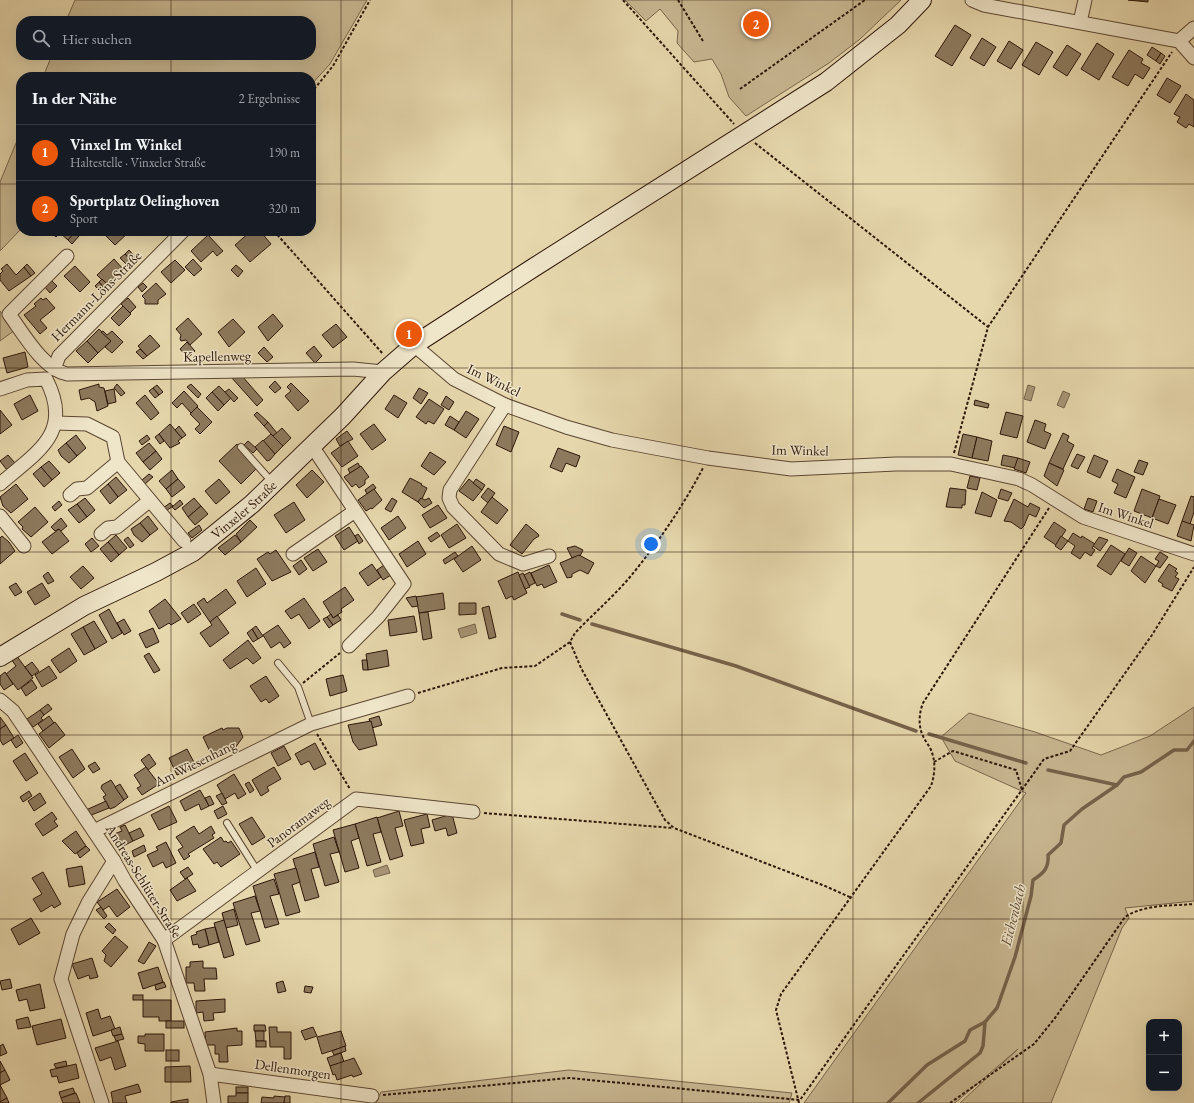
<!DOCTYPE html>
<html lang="de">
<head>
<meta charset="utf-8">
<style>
  :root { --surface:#171b24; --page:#242831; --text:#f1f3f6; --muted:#9ea1a6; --line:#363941; --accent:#ea580c }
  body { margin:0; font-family:"EB Garamond",serif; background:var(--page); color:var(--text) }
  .controls { position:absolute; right:12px; bottom:12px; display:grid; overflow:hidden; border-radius:8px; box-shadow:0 4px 16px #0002 }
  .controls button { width:36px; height:36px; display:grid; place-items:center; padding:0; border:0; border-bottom:1px solid var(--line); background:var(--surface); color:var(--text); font:20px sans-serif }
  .you { position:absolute; left:651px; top:544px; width:14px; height:14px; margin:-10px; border:3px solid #fff; border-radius:50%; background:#1a73e8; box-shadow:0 0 0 6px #1a73e833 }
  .badge { display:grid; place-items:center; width:26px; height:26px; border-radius:50%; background:var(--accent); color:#fff; font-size:13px; font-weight:700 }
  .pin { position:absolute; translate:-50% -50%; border:2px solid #fff; box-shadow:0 1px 4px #0006 }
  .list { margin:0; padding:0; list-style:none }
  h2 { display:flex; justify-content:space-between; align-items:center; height:52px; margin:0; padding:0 16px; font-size:17px }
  h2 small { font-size:13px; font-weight:400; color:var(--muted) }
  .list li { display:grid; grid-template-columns:26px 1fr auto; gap:12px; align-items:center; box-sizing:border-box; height:56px; padding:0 16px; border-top:1px solid var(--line) }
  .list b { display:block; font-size:15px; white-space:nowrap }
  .list p { margin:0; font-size:13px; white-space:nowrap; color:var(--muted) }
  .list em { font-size:13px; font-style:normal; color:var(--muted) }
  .icon { flex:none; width:22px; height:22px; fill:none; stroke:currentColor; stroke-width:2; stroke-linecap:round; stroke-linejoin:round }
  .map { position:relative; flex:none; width:1194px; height:1103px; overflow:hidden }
  .search { position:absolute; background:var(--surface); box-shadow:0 4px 16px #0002; left:16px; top:16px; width:300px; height:44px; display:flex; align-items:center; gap:10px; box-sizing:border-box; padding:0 14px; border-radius:16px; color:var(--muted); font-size:15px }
  .panel { position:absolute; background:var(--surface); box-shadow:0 4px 16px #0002; left:16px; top:72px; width:300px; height:164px; border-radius:16px }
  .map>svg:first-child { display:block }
  .green { fill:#c7b690; stroke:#7a664c }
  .water { fill:#a79575; stroke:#76624a }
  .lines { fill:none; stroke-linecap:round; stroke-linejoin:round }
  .stream { stroke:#76624a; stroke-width:3.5 }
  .building { fill:#8d7a5e; stroke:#2d1609 }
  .service-casing { stroke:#5b4632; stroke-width:8 }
  .minor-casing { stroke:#5b4632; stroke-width:15 }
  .secondary-casing { stroke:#2d1609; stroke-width:20 }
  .path { stroke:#2d1609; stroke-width:2; stroke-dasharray:3 2; stroke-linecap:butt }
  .service { stroke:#efe5c9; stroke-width:6 }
  .minor { stroke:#efe5c9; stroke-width:13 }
  .secondary { stroke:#efe5c9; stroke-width:18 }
  .grid { fill:none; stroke:#2d1609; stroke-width:1; stroke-opacity:0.55 }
  .labels { text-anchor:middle; stroke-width:3; stroke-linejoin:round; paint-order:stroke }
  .street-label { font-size:14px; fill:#2d1609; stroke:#efe5c9 }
  .water-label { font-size:15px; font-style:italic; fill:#5e4934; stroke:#efe5c9 }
</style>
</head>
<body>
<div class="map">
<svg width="1194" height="1103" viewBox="0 0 1194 1103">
  <rect width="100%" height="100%" fill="#e6d7ac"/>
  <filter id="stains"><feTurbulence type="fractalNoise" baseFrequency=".005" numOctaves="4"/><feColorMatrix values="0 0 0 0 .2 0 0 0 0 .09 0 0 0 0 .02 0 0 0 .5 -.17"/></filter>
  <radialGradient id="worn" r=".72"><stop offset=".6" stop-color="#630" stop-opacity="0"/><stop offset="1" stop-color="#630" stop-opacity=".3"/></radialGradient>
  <g class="green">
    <path d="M75,0H367L330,64L311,85V77H43L52,55H311V21H66Z"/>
    <path d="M625,0H901L859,40L829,63L746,116L729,97L721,74L712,59L694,62L677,43L678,31L660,9L646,21Z"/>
    <path d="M21,131V229L0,251V182Z"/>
    <path d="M0,311L15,330L0,341Z"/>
    <path d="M1194,707V901L1125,908L1129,918L1122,928L1051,1103H960L1018,1049L955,1103H804L1026,793L955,761L941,737L969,713L1035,732L1101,755L1150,736Z"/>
    <path d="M569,1070L792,1093L789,1103H376L381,1092Z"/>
  </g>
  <g class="water">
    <path d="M1028,385L1035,387L1031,401L1024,399Z"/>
    <path d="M1063,391L1070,394L1064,408L1057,405Z"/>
    <path d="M475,624L477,633L461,638L458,629Z"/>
    <path d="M387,865L390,873L375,877L373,870Z"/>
  </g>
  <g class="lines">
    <g class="stream">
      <path d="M562,614L580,620"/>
      <path d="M592,624L736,666L916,731"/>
      <path d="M929,734L1026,763"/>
      <path d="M1048,770L1117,785"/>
      <path d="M888,1103L927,1065L965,1041L970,1030L985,1022L997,1008L1015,957L1031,896L1033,880C1044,873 1049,868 1048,855L1061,843L1064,825L1082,809L1117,785L1124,777L1141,772L1174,750H1187L1194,741"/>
      <path d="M918,1103L980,1053L983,1046L985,1022"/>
    </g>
  </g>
  <g class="building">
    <path d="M1128,0H1148V2Z"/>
    <path d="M955,25L971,35L952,66L935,56Z"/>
    <path d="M982,38L996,47L984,66L970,58Z"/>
    <path d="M1009,41L1023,50L1011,69L997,61Z"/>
    <path d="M1036,42L1053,52L1039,75L1022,65Z"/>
    <path d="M1097,43L1114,54L1099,80L1081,69Z"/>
    <path d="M1067,45L1081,54L1067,76L1053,67Z"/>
    <path d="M1152,47L1161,53L1156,61L1147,55Z"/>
    <path d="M1129,50L1143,59L1141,63L1150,68L1143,79L1135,74L1128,86L1112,77Z"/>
    <path d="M1161,53L1165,56L1160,64L1156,61Z"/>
    <path d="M1167,78L1181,86L1170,103L1157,95Z"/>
    <path d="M1186,94L1194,100V127L1189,124L1186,128L1177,122L1180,117L1174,114Z"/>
    <path d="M49,231H73L75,233L68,240L60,233L56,237Z"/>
    <path d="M109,231H130L115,245L105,235Z"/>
    <path d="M251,231H260L271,244L250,262L235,245Z"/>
    <path d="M75,232L79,236L72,244L68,240Z"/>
    <path d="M208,235L223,251L217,256L213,251L201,262L191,251Z"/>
    <path d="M129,250L136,258L132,262L125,254Z"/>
    <path d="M125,254L132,262L128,266L120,258Z"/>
    <path d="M114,259L124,270L108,286L97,275Z"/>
    <path d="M193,259L202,269L194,276L185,267Z"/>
    <path d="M175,260L185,270L171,283L161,272Z"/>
    <path d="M7,264L16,275L24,267L31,276L9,291L0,280V274L3,271L1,269Z"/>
    <path d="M27,264L35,273L31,276L24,267Z"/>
    <path d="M236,265L243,271L238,277L231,270Z"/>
    <path d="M75,266L90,282L80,292L64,276Z"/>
    <path d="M50,279L57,286L50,293L43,285Z"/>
    <path d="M102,279L109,286L105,290L99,282Z"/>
    <path d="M99,282L105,290L102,293L95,286Z"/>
    <path d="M143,283L147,287L142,292L138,287Z"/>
    <path d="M156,283L166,294L158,300V304H145V299L142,296Z"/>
    <path d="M41,298L43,300L46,298L55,308L40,320L47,328L40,334L24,315L36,306L34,304Z"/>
    <path d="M128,298L136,307L130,313L121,304Z"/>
    <path d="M123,306L131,314L119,326L111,318Z"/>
    <path d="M273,314L283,326L268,341L258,327Z"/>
    <path d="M188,318L202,334L190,345L186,340L181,341L180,339L181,335L176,329Z"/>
    <path d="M233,319L245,332L229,347L218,332Z"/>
    <path d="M336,324L347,337L333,348L322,335Z"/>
    <path d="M99,329L111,341L98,353L87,341Z"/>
    <path d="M103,331L107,335L112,331L123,342L112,353L105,347L111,341L101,332Z"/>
    <path d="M150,335L160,346L147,356L138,346Z"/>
    <path d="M87,341L98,353L88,363L76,351Z"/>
    <path d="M187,342L195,351L188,358L180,349Z"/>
    <path d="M314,346L322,356L315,363L306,353Z"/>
    <path d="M264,347L273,357L267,362L258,353Z"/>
    <path d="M140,349L147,356L143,359L136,352Z"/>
    <path d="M25,352L28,367L7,373L3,358Z"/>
    <path d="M242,376L263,400L257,406L231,377Z"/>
    <path d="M275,381L281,388L275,393L269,387Z"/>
    <path d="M291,383L309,401L298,411L285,396L291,391L287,387Z"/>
    <path d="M99,384V387L104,388L108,406L97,411L95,402L89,398L81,400L79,390Z"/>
    <path d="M117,384L125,393L121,396L114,388Z"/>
    <path d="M191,384L201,394L198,398L187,387Z"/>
    <path d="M157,385L163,392L159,395L153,388Z"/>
    <path d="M219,386L231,398L224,405L212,392Z"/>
    <path d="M153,388L159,395L155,398L149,391Z"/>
    <path d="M419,388L428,393L421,404L413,398Z"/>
    <path d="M114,389L116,402L108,404L105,391Z"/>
    <path d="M229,389L238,398L234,402L225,392Z"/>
    <path d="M184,391L198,406L191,413L182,403L177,408L172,403Z"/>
    <path d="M212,392L224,405L218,411L206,398Z"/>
    <path d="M30,395L38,411L22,420L14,404Z"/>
    <path d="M145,395L159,413L151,420L136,403Z"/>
    <path d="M394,395L407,403L398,418L385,409Z"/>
    <path d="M446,396L454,402L449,410L441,405Z"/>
    <path d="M429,399L444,409L434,424L428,421L426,424L416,417Z"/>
    <path d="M975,400L989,404L988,408L974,405Z"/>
    <path d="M197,407L212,422L200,434L195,429L200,424L190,414Z"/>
    <path d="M0,410L12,425L0,434Z"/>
    <path d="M466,411L479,419L466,438L454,430Z"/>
    <path d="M257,412L268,422L264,426L254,415Z"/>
    <path d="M1006,412L1023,416L1017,438L1000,434Z"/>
    <path d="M450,416L459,422L454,430L445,425Z"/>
    <path d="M1035,420L1046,424L1044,431L1051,434L1045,449L1027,442Z"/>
    <path d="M268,422L277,433L273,436L264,426Z"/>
    <path d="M170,424L182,438L178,441L180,443L170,448L159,434Z"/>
    <path d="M374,424L386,440L372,450L360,434Z"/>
    <path d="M179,426L186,435L182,438L175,430Z"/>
    <path d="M504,426L519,432L511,452L496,445Z"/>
    <path d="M282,428L291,438L283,446L273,436Z"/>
    <path d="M347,431L353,439L340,446L336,439Z"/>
    <path d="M1063,433L1069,436L1067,441L1074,445L1063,469L1049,463Z"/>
    <path d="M159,434L164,441L160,444L155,437Z"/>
    <path d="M271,434L283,446L275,454L263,441Z"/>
    <path d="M963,434L977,437L972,458L958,455Z"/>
    <path d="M76,435L86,448L77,456L66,443Z"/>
    <path d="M147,435L150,439L142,445L139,441Z"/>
    <path d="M977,437L992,441L988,461L972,458Z"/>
    <path d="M263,440L275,454L270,460L267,461L255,447Z"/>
    <path d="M248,441L257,449L253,453L244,445Z"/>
    <path d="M348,441L358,456L342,467L331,453Z"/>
    <path d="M66,443L77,456L69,463L61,456L58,450Z"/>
    <path d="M149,443L156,451L143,462L136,453Z"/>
    <path d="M237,444L258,467L241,484L219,461Z"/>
    <path d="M558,448L580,456L576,467L566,463L562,472L550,467Z"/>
    <path d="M156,451L162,459L150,470L143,462Z"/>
    <path d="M430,452L446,462L434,475L421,466Z"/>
    <path d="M1077,454L1085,457L1078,469L1071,466Z"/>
    <path d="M8,455L15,463L7,470L0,461Z"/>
    <path d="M1003,455L1018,458L1015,468L1001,465Z"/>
    <path d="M1094,455L1108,461L1100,478L1087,472Z"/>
    <path d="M1018,458L1030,462L1026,473L1014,469Z"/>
    <path d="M1139,460L1148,463L1143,475L1134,472Z"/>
    <path d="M49,461L60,473L52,480L41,467Z"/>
    <path d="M358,463L360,467L350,473L348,469Z"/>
    <path d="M1049,463L1064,470L1057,486L1044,476Z"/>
    <path d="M361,466L369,477L365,480V484L359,488L356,484L352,487L344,477Z"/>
    <path d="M41,467L52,480L44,487L33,474Z"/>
    <path d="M1117,469L1135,477L1126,498L1114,493L1118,484L1112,481Z"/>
    <path d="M172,470L178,479L166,489L159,481Z"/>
    <path d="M312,470L324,482L307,498L296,485Z"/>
    <path d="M149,474L153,477L145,484L142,480Z"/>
    <path d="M970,476L980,478L977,490L967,488Z"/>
    <path d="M116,477L127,490L118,497L108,484Z"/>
    <path d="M410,478L422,484L421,485L427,488L422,499L421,498L418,502L402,492Z"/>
    <path d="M178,479L185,487L172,497L166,489Z"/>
    <path d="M219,479L230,492L216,504L205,491Z"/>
    <path d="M469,479L482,490L473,501L459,491Z"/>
    <path d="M476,479L485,485L482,490L473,483Z"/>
    <path d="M16,484L28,499L11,513L3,506L0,497Z"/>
    <path d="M108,484L118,497L110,504L100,491Z"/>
    <path d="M373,484L376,488L367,494L365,490Z"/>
    <path d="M488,488L495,493L488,503L481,497Z"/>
    <path d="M950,488L966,490L965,505H962V508L946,507Z"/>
    <path d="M374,489L382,500L372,509L371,508L366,511L358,500Z"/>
    <path d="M1001,489L1012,493L1008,501L998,498Z"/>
    <path d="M1142,489L1160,496L1152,518L1134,511Z"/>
    <path d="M982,492L997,500L991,517L975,513Z"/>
    <path d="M1191,496L1194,497V512L1190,524L1182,521Z"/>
    <path d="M492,497L508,510L497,524L481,512Z"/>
    <path d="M85,498L95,510L87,517L77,504Z"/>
    <path d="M194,498L201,506L188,517L182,508Z"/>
    <path d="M392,498L397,501L391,512L385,509Z"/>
    <path d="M421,498L425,500L429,498L432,503L424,508L418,502Z"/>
    <path d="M1088,498L1097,501L1093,512L1084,509Z"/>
    <path d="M1014,499L1028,507L1030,503L1040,508L1036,517L1029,514L1024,526L1021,529L1011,522L1004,521Z"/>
    <path d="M1159,499L1176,505L1168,524L1152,518Z"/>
    <path d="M180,500L183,504L175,510L172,507Z"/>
    <path d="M59,501L62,505L55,511L52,507Z"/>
    <path d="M294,502L305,520L286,533L274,515Z"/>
    <path d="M170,503L173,506L166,511L163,508Z"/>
    <path d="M77,504L87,517L79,523L68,510Z"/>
    <path d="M438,505L447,518L430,528L422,515Z"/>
    <path d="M201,506L208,514L195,525L188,517Z"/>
    <path d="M35,507L48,522L31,537L22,529L23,527L18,522Z"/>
    <path d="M148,516L158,529L150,535L140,523Z"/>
    <path d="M398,516L406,528L389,540L381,528Z"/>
    <path d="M61,518L67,526L61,531L59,529L55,531L51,527Z"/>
    <path d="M250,520L257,527L241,542L236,534Z"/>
    <path d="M1182,521L1194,525L1191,541L1177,536Z"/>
    <path d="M1054,522L1066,530L1056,545L1044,537Z"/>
    <path d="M140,523L150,535L142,542L134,535L131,529Z"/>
    <path d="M457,524L466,538L449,548L441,535Z"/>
    <path d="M526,524L538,534L539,536L534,539L522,554L510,545Z"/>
    <path d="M199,525L202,530L192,538L188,533Z"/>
    <path d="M349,527L358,541L344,550L335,536Z"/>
    <path d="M59,529L69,541L52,554L42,542Z"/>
    <path d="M437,532L440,536L431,542L428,538Z"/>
    <path d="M1073,533L1081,538L1082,536L1095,544L1092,548L1095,550L1091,556L1085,552L1080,559L1071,553L1075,546L1068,541Z"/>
    <path d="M358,534L363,541L359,544L355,536Z"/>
    <path d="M116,535L127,548L119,555L108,542Z"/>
    <path d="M235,535L241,542L225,555L218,548Z"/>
    <path d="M2,536L9,542L15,551L0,564V538Z"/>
    <path d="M1061,536L1068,541L1061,550L1055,546Z"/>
    <path d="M128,537L134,545L130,548L124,540Z"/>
    <path d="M1099,537L1108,540L1100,551L1093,546Z"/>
    <path d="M92,538L99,546L91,552L85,544Z"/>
    <path d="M418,541L426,554L407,567L399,554Z"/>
    <path d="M108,542L119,555L111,562L100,549Z"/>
    <path d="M1111,545L1125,554L1111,575L1097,566Z"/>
    <path d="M472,546L481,560L463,572L454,559Z"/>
    <path d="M575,546L583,550L580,556L572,558L567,548Z"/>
    <path d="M1129,548L1137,553L1129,566L1121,561Z"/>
    <path d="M318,549L327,562L313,571L304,558Z"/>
    <path d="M276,550L291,572L272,581L257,559L268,552L270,554Z"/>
    <path d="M455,552L458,556L445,564L443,560Z"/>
    <path d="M1160,552L1168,557L1160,568L1156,566L1159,561L1155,559Z"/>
    <path d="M579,555L594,563L588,574L580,570L572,574V577L567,578L560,563Z"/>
    <path d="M1141,556L1156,566L1145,583L1131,571Z"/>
    <path d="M301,560L307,569L299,575L293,566Z"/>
    <path d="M372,564L381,577L368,586L359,573Z"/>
    <path d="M1169,564L1177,569L1175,571L1178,573L1175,577L1179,579L1172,591L1162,586L1163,584L1158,581Z"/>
    <path d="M384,565L391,575L383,580L377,570Z"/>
    <path d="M549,565L557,582L544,588L542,584L537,586L531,573Z"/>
    <path d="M83,566L94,578L81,589L70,577Z"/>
    <path d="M256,568L266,584L247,597L237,581Z"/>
    <path d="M48,572L54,581L48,584L43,576Z"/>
    <path d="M518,572L527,593L514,600L512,596L506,599L498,581Z"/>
    <path d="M530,572L535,583L529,586L524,575Z"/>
    <path d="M523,573L530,587L525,589L519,575Z"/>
    <path d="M16,583L22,592L15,596L9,587Z"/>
    <path d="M42,583L50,596L35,605L27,592Z"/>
    <path d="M345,587L354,600L341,609L342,612L333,618L323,602Z"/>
    <path d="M226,589L236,603L210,622L197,603L204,598L207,603Z"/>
    <path d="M443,593L445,609L419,613L416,597Z"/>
    <path d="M416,596L418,606L412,607L406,598Z"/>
    <path d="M304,598L320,621L309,629L299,614L291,619L285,611Z"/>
    <path d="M165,599L181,619L171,625L169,623L159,629L149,611Z"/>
    <path d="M459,603H476V614L459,615Z"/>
    <path d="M194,604L201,614L188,623L181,613Z"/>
    <path d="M489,606L496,637L489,639L482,608Z"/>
    <path d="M109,609L122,633L112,639L99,615Z"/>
    <path d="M428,612L432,638L423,640L419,613Z"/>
    <path d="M331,614L333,618L338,615L341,620L333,625L327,617Z"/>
    <path d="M217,616L229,633L210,647L200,633L212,625L210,622Z"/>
    <path d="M414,616L417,632L390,636L388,620Z"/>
    <path d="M327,617L333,625L329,628L323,619Z"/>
    <path d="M124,619L131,631L124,635L117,623Z"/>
    <path d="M94,621L107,642L95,649L83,627Z"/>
    <path d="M278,625L291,643L284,648L280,642L271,648L263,635Z"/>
    <path d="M256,626L263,636L258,639L252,629Z"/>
    <path d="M83,627L95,649L84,655L71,634Z"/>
    <path d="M153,628L159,642L146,648L139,634Z"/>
    <path d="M252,629L258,639L253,642L247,633Z"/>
    <path d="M248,640L261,658L253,664L247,658L230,669L223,660Z"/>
    <path d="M69,648L77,661L60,673L51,660Z"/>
    <path d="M387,650L389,666L368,670L366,654Z"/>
    <path d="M149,653L160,670L154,673L144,656Z"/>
    <path d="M16,655L33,678L18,690L6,674L16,666L11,659Z"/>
    <path d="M362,660H367L368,670H363Z"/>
    <path d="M32,662L39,671L32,676L25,667Z"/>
    <path d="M49,666L57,678L42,687L35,675Z"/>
    <path d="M5,672L13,684L4,690L0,684V676Z"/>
    <path d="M343,675L347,691L330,696L326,679Z"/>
    <path d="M266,676L279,696L269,703L266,699L261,702L250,686Z"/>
    <path d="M32,680L37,688L26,696L21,688Z"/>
    <path d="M48,704L52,709L44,715L40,710Z"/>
    <path d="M40,710L44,715L41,718L43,720L33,727L27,719Z"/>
    <path d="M49,716L54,723L43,731L38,724Z"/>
    <path d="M379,716L382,725L372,728L369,719Z"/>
    <path d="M0,717L6,725L0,729Z"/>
    <path d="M371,721L377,745L359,750L353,742L348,725Z"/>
    <path d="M55,722L65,735L49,748L39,734Z"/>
    <path d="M6,725L14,738L3,745L0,740V729Z"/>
    <path d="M222,728L223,730L227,728H239L243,737L235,748L213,758L203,737Z"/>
    <path d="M18,735L23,743L16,748L11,740Z"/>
    <path d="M315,743L326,764L314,770L309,761L301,765L295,754Z"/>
    <path d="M284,746L291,759L278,766L271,753Z"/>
    <path d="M72,749L85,769L73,778L59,757Z"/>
    <path d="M187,749L196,766L177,775L169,758Z"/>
    <path d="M25,753L38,773L26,781L13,761Z"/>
    <path d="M149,754L156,764L148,770L141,760Z"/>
    <path d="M95,762L100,769L93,773L88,766Z"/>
    <path d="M146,767L159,784L142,795L137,788L141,786L134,775Z"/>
    <path d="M274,767L281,779L267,787L269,791L261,796L252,780Z"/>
    <path d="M234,774L246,794L238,799L235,793L225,799L217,785Z"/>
    <path d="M111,780L124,800L115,807L110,809L103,797L106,795L101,788L102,785Z"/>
    <path d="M249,782L254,790L250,793L245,784Z"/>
    <path d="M120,784L128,797L124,800L115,787Z"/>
    <path d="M200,790L209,806L201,810L199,804L185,811L180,801Z"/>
    <path d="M29,791L32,796L23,802L20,797Z"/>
    <path d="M40,793L46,803L34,811L28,801Z"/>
    <path d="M222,793L227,803L222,805L216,796Z"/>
    <path d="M210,796L214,804L209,806L205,798Z"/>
    <path d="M106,801L109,808L89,816L86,810Z"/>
    <path d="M169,806L177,822L159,830L151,815Z"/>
    <path d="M223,806L227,814L218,819L214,811Z"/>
    <path d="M399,811L403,826L395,828L403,856L390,860L377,818Z"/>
    <path d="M52,812L57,819L54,821L58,826L43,836L35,824Z"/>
    <path d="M427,814L430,827L421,829L424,843L411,846L404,820Z"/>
    <path d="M452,814L457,833L448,836L446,828L435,831L432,820Z"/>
    <path d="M252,817L265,837L252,845L239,824Z"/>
    <path d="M377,817L381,832L373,834L381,862L367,866L355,824Z"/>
    <path d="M355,824L359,838L351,841L359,868L345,872L333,830Z"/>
    <path d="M125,825L133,841L121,847L114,834L122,831L120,827Z"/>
    <path d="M194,826L199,834L211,826L215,833L212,835L214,838L188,854L190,856L184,860L178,850L183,847L176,837Z"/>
    <path d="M140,828L144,836L133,841L129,833Z"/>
    <path d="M76,831L86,846L75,854L62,841Z"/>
    <path d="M221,837L224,842L226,841L228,843L231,841L240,854L221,867L217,862L214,864L203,849Z"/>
    <path d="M334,837L339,852L330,854L339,882L325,886L313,844Z"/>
    <path d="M166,842L176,863L166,868L163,862L153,867L147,855L158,850L156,847Z"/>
    <path d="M144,845L146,851L134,857L132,851Z"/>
    <path d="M86,846L90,850L80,858L77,853Z"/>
    <path d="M315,852L319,867L311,869L319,897L305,901L293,859Z"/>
    <path d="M82,866L85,884L69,887L66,869Z"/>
    <path d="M188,867L193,874L185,879L180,872Z"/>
    <path d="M296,868L300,882L292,885L300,912L286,916L274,874Z"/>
    <path d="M43,872L61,904L54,908L52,905L41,912L33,899L42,894L32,878Z"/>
    <path d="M187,878L196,891L177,901L170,890Z"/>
    <path d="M274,879L279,894L270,896L279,924L265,928L253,886Z"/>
    <path d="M117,889L130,907L117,917L109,906L103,910L97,902Z"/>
    <path d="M255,896L260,911L251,913L260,941L246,945L233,903Z"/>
    <path d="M101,907L107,916L104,919L96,910Z"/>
    <path d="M234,909L238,925L226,928L222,913Z"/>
    <path d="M31,918L40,933L19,945L11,929Z"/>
    <path d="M224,920L234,955L224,958L214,923Z"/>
    <path d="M109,923L116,930L113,934L105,927Z"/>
    <path d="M215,927L219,942L209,945L205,929Z"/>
    <path d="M205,929L209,945L199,948L198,944L193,945L191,936L197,934L196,932Z"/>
    <path d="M115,936L128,947L111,967L104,961L106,955L102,951Z"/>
    <path d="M149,942L156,946L144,964L138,961Z"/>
    <path d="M92,958L98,977L90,979L89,975L78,979L72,964Z"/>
    <path d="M203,961V968H216L217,979H204L205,991H195L194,983H186V967H190V962Z"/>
    <path d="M158,967L163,982L143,989L138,973Z"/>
    <path d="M10,979L12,988L2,990L0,981Z"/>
    <path d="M283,981L286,991L278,993L276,983Z"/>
    <path d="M164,982L166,987L156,990L155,985Z"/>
    <path d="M40,984L45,1008L30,1011L27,999L19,1001L16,990Z"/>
    <path d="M305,986L313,987L311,993L304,992Z"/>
    <rect x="133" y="995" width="10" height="5"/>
    <path d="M225,999V1012L213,1013L214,1020L204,1021L203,1012L196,1013V1001Z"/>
    <path d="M143,1000H171V1021H159V1017H143Z"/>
    <path d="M98,1009L101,1019L110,1016L115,1029L93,1036L86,1013Z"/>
    <path d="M28,1017L31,1027L18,1029L16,1020Z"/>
    <path d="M61,1019L66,1038L37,1045L32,1026Z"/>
    <rect x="166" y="1021" width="18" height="7"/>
    <path d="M254,1025H265L266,1031H254Z"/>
    <path d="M120,1027L122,1034L113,1036L111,1030Z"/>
    <path d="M269,1027H277V1032H291V1059H284V1047H270Z"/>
    <path d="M313,1027L317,1036L305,1040L301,1031Z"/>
    <path d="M237,1028V1031H242V1045L227,1046L228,1062H219V1054H215V1045H206L205,1032Z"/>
    <path d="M255,1031H264V1041H256Z"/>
    <path d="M341,1031L346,1046L322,1054L317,1037Z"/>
    <path d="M122,1034L124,1039L116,1041L114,1036Z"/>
    <path d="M145,1034H164V1051H145V1044L138,1043V1036H145Z"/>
    <path d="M118,1041L126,1066L115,1070L111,1057L100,1061L95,1048Z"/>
    <rect x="256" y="1041" width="10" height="6"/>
    <path d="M3,1044L7,1053L0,1056V1046Z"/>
    <path d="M345,1046L346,1051L334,1055L332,1051Z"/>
    <rect x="166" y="1050" width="13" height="11"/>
    <path d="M341,1053L344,1062L330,1066L327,1058Z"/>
    <path d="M354,1058L362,1074L353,1077L352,1075L337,1080L335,1074L333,1075L330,1066Z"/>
    <path d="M0,1061L5,1070L0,1073Z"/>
    <path d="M66,1061L67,1066L56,1068L54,1064Z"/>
    <path d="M76,1064L79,1078L59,1083L57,1076L52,1077L50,1070Z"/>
    <path d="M190,1066L191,1082H165V1067Z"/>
    <path d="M5,1070L10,1080L0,1085L7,1098L0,1102V1073Z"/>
    <path d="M138,1084L141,1092L125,1096L127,1103H113L111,1092Z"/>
    <rect x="236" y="1087" width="12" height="6"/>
    <path d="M73,1088L75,1093L61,1098L59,1092Z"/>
    <path d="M76,1093L80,1103H63L61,1098Z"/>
    <path d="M236,1093H248V1103H228V1096H236Z"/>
    <path d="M274,1096L285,1097L284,1103H261L262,1097L274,1098Z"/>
    <path d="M285,1096H290V1103H284Z"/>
    <path d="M7,1098L9,1103H0V1102Z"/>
    <path d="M188,1099V1103H171V1102Z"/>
  </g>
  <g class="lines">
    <g class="service-casing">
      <g id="service">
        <path d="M241,447L272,482"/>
        <path d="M278,663L298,687L311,724"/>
        <path d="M227,823L258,872"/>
      </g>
    </g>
    <g class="minor-casing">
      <g id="minor">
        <path d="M972,0L984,5L1179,41L1194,58"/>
        <path d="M1080,22L1085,0"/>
        <path d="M1179,41L1194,28"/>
        <path d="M67,256L9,314C23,333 43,369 67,374L353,369L383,372"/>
        <path d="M414,345L454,379L505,405L566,427L612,440L708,458L791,469L896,464H951L1019,479L1032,485L1083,517L1194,554"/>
        <path d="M54,369L59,356L183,231"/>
        <path d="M0,389L27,380L46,379C74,433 37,452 0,484"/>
        <path d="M505,405L450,490L449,498L453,507L499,554L523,564L549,556"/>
        <path d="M56,423L87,424L113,437L118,462L184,541"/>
        <path d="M312,446L404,584L378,617L349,646"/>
        <path d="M70,495L77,489L87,488L118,462"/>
        <path d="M0,516L24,546"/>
        <path d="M101,534L108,528L117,527L149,501"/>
        <path d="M293,554L355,511"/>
        <path d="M0,700L13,711L114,861L125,881L164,940L210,1074L214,1103"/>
        <path d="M94,831L311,724L408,696"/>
        <path d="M164,940L356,799L473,812"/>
        <path d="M210,1074L372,1096"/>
        <path d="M102,1103L61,979L73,934L88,903L114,861"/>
      </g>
    </g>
    <g class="secondary-casing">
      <g id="secondary">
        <path id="s1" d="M0,657L84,606L156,572L193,552L252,504L343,416L383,372L414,345L533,268L826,82L898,25L922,0"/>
      </g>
    </g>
    <g class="path">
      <path d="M623,0L734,124"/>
      <path d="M678,0L703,41"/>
      <path d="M740,89L865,0"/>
      <path d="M311,93L333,66L370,0"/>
      <path d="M755,143L988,327"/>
      <path d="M274,231L383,354"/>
      <path d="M954,453L988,327L1172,52"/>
      <path d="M570,642L581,668L665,820L674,828L825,886L852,898"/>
      <path d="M303,683L340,653"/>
      <path d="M418,693L502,668L535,666L570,642L575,633C593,614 613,597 630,577C658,543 683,506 703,468"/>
      <path d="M317,734L350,789"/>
      <path d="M934,762L953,751L1016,770L1022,790"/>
      <path d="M484,813L673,828"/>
      <path d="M383,1095L569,1078L800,1100L1044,759L1070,751L1152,635L1194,567"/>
      <path d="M799,1103L776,1010L781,994L931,786C935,774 936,762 931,750C929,745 925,741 923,736C918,726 919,713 923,703L1049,508"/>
      <path d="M950,1103L1034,1044L1055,1018L1125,917C1145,904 1171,906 1194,904"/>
    </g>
    <use href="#service" class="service"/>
    <use href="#minor" class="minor"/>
    <use href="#secondary" class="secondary"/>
  </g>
  <path class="grid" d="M171,0V21M341,0V1103M512,0V1103M682,0V1103M853,0V1103M1023,0V1103M171,55V77M0,184H21M311,184H1194M171,231V1103M0,368H1194M0,552H1194M0,735H1194M0,919H1194"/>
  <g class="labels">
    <g class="street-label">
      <text transform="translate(96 296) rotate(-45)" y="5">Hermann-Löns-Straße</text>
      <text transform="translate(217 356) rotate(-1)" y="5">Kapellenweg</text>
      <text transform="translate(494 380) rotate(26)" y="5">Im Winkel</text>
      <text transform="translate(800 450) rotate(1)" y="5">Im Winkel</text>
      <text dy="5" stroke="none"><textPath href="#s1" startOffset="286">Vinxeler Straße</textPath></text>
      <text transform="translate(1126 515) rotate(18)" y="5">Im Winkel</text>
      <text transform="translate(195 763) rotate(-26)" y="5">Am Wiesenhang</text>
      <text transform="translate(298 822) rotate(-37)" y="5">Panoramaweg</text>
      <text transform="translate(144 881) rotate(58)" y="5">Andreas-Schlüter-Straße</text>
      <text transform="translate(293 1069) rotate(8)" y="5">Dellenmorgen</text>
    </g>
    <g class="water-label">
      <text transform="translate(1013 915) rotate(-76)" y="5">Eichenbach</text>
    </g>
  </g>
  <rect width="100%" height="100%" filter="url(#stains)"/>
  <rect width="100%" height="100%" fill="url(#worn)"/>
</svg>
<div class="controls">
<button>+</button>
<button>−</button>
</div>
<div class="you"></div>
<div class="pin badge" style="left:409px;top:334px">1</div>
<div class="pin badge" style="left:756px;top:24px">2</div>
<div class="search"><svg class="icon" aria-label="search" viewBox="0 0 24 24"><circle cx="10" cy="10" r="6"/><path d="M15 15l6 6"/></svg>Hier suchen</div>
<section class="panel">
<h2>In der Nähe<small>2 Ergebnisse</small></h2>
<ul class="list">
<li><span class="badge">1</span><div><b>Vinxel Im Winkel</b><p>Haltestelle · Vinxeler Straße</p></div><em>190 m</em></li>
<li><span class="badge">2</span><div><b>Sportplatz Oelinghoven</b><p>Sport</p></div><em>320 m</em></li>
</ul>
</section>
</div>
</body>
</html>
